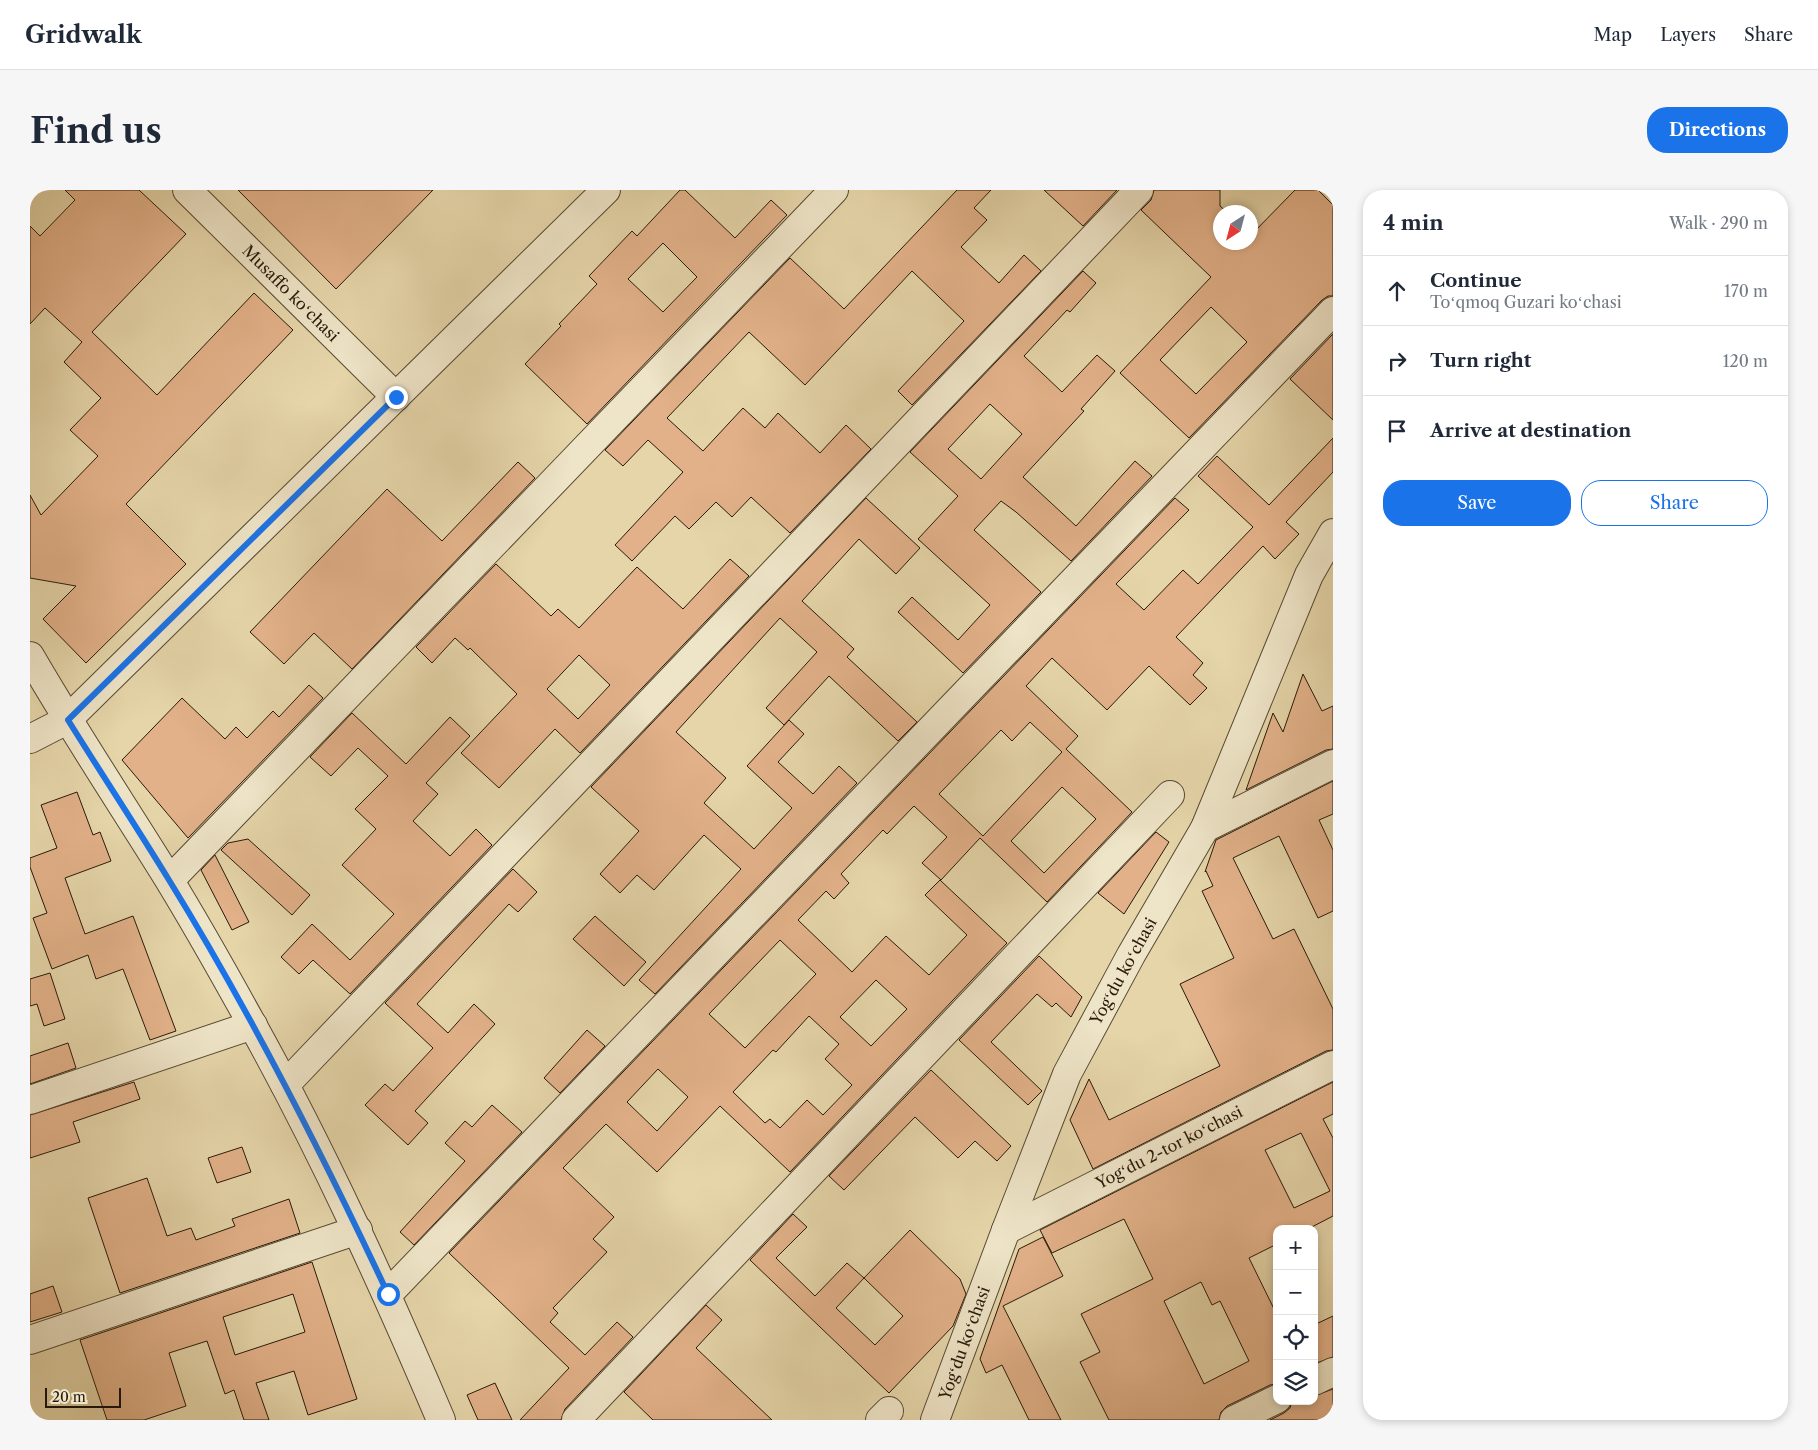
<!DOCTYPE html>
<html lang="en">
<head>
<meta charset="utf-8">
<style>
  :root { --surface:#fff; --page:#f6f6f7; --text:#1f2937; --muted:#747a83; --line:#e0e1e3; --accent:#1a73e8 }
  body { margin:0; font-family:"Libre Caslon Text",serif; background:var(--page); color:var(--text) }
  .controls { position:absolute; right:15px; bottom:15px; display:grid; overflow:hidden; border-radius:10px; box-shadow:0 2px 8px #0003 }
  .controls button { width:45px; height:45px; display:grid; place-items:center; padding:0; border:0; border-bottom:1px solid var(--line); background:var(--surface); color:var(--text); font:25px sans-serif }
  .compass { position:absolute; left:1183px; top:15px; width:45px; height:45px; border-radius:50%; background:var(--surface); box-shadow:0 2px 8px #0003; rotate:216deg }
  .scale { position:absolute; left:15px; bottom:12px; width:76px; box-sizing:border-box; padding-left:5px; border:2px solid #281a0a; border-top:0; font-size:14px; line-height:18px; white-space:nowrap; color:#281a0a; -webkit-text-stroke:4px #eee4c7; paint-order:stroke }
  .stop { position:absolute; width:15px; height:15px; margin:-11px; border:4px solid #1a73e8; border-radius:50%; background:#fff }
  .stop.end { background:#1a73e8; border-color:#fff; box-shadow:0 1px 5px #0008 }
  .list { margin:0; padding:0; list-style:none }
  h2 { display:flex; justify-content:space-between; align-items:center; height:65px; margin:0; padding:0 20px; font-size:21px }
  h2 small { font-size:16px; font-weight:400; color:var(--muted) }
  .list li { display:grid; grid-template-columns:32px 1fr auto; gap:15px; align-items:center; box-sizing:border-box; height:70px; padding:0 20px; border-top:1px solid var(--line) }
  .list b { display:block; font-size:19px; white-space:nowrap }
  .list p { margin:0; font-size:16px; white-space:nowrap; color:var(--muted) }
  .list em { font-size:16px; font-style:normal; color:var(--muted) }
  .actions { display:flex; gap:10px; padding:15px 20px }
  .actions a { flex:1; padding:11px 0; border:1px solid var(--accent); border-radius:20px; text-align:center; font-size:18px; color:var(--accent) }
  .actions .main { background:var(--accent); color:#fff }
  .icon { flex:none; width:28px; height:28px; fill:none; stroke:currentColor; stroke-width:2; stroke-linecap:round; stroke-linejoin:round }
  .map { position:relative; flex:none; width:1303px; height:1230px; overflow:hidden; border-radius:20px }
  header { display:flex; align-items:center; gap:30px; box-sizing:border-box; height:70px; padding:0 25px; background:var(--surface); border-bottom:1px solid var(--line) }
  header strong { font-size:24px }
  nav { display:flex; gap:28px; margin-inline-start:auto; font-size:18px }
  .intro { display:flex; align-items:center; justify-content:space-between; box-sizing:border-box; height:120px; padding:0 30px }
  h1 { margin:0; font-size:35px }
  .button { padding:12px 22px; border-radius:20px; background:var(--accent); color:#fff; font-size:18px; font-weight:700 }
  main { display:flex; gap:30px; padding:0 30px }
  aside { flex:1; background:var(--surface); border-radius:20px; box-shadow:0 2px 8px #0003 }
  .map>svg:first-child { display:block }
  .building { fill:#e2b189; stroke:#281a0a; fill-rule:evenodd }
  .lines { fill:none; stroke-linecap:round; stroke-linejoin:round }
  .minor-casing { stroke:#574932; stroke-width:30 }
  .tertiary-casing { stroke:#574932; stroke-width:30 }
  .minor { stroke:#eee4c7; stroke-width:28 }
  .tertiary { stroke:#eee4c7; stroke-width:28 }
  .route { stroke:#1a73e8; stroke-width:6 }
  .labels { text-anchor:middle; stroke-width:4; stroke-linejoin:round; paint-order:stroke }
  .street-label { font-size:16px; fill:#281a0a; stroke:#eee4c7 }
</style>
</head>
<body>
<header>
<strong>Gridwalk</strong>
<nav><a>Map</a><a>Layers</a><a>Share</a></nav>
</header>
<div class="intro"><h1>Find us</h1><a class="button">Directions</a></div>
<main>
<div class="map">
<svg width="1303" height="1230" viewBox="0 0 1303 1230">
  <rect width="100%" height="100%" fill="#e5d5a9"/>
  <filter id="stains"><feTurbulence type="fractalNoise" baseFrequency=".004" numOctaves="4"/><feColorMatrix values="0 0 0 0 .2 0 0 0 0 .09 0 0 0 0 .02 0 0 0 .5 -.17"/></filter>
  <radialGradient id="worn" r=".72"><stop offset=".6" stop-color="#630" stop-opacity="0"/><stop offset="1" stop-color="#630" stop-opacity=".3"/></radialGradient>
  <g class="building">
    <path d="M35,0H109L156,44L62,142L127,205L224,103L263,140L96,314L156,374L56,473L13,429L46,396L0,388V305L11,325L68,266L40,240L71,208L34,172L52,152L15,118L0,134V36L10,46L45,10Z"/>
    <path d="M208,0H403L306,99Z"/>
    <path d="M650,0H655L705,48L741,10L757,25L557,234L495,174L531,136L529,134L567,94L559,86L602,41L607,46ZM633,53L667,87L633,122L598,89Z"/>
    <path d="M927,0H961L944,18L957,30L931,57L969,93L994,65L1011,81L882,215L868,201L934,131L882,81L775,195L719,142L637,228L673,261L713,218L735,238L748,223L790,263L816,235L841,259L760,343L721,307L702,327L686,312L659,339L645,326L602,371L585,355L653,282L618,250L593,276L575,260L760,68L814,119Z"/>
    <path d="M1014,0H1087L1053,36Z"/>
    <path d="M1124,0H1190V16L1197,22H1190V52H1220V44L1221,45L1265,0H1288L1303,15V106H1298L1292,110L1159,248L1090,183L1181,87L1111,20L1121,10ZM1181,117L1217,152L1166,204L1130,170Z"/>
    <path d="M1053,81L1066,93L1040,122L1037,120L994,166L1032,202L1067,165L1085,181L1051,219L1054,221L993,287L1046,336L1105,271L1122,286L1041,371L986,322L971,311L944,340L1011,402L933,483L868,422L882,407L928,450L960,415L888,349L928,306L880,262ZM960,214L992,244L951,289L918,259Z"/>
    <path d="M1303,144V230L1260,189Z"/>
    <path d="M1303,248V282L1256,332L1269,344L1245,369L1233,356L1146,447L1173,473L1163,485L1177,498L1160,515L1119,476L1077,520L1022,468L996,496L1048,546L1036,559L1102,622L1017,712L950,648L911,690L892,673L917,647L884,616L857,644L853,640L811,684L819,693L804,709L796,701L768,730L822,782L856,746L899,785L937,745L895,705L910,690L977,753L760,982L690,916L627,982L576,934L533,978L584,1027L563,1049L577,1062L523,1118L528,1123L520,1132L555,1165L587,1132L603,1147L535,1219L531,1230H490L539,1178L419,1063L1145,308L1159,320L1086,394L1114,420L1153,380L1168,394L1223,337L1168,286L1187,266L1239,315ZM1000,532L1032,562L953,646L909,604L971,540L982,551ZM1032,597L1066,629L1014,683L981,651ZM750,750L786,784L715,858L679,824ZM846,790L877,819L841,856L810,827ZM779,826L809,854L795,869L822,895L793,925L777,910L750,938L740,929L735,933L703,902L743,860L746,862ZM628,879L658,907L627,941L597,912Z"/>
    <path d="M488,272L505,288L322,479L284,443L254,474L220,442L357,299L412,351Z"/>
    <path d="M836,308L890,358L866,384L829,349L772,411L824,459L817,467L887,532L868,551L799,486L754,535L736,518L787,462L750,428L646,542L696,588L674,613L724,659L762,618L717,576L759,530L774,544L748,572L783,604L809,576L827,593L625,804L609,790L711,679L674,645L624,700L607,685L590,703L570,684L609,641L561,597Z"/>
    <path d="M700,369L719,386L550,563L525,539L469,598L431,563L487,504L440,458L438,460L425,448L402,473L386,457L466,374L521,426L528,419L549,438L607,377L653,419ZM549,465L580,495L548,529L517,499Z"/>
    <path d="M1273,484L1292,521L1303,516V559L1296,560L1216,600L1243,523L1253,542Z"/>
    <path d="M279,495L293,508L158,648L92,570L152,508L195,549L206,537L217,548L243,521L249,527Z"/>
    <path d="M322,523L376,574L420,527L440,546L396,593L408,604L383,631L420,666L446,639L462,655L320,804L283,770L269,784L251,767L282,734L320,770L364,724L312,675L346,639L325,619L358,586L328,558L301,586L280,567Z"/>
    <path d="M1303,591V624L1289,630L1303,660V721L1288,728L1249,646L1203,668L1243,749L1264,739L1303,819V860L1296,861L1063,979L1040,930L1059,889L1079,930L1190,876L1150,794L1204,768L1172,701L1183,696L1176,681L1175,682L1186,650Z"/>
    <path d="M47,602L63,645L70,642L81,671L35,688L55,744L103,726L146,841L120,850L93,779L66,789L58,765L22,779L3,728L17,723L0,677V668L27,658L11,615Z"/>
    <path d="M1126,642L1139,652L1094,724L1068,703Z"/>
    <path d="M218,649L280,705L262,725L191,660L198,653Z"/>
    <path d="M185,665L219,732L202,740L171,680Z"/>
    <path d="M483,679L507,702L488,722L479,714L387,814L418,843L444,814L465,834L385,921L398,933L378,955L335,915L355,894L363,901L403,858L355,813Z"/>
    <path d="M565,726L616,772L594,796L543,749Z"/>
    <path d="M1009,766L1052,807L1041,827L1026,813L1022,817L1007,804L961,852L1012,901L998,915L929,850Z"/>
    <path d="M20,783L35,829L14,836L7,814L0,816V789Z"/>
    <path d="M557,840L575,856L530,903L514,888Z"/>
    <path d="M38,853L46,878L0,894V866Z"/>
    <path d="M901,880L981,956L967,971L945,951L928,968L885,927L814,1000L799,986Z"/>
    <path d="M104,892L110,909L43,932L50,952L0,968V925Z"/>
    <path d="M1303,892V924L1293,929L1303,948V1026L1278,1039H1247V1054L1219,1068L1247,1125V1194L1240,1195L1197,1216L1191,1222L1189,1230H1079L1050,1172L1070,1162L1051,1124L1123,1089L1094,1029L1022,1063L1010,1040ZM1271,943L1300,1001L1264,1018L1235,960ZM1171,1092L1182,1115L1190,1111L1219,1171L1174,1194L1134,1111Z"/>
    <path d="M462,915L492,942L384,1055L370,1042L435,971L415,953L435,931L442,937Z"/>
    <path d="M212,957L221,982L187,993L178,968Z"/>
    <path d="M117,988L137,1046L161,1038L166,1050L205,1036L202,1029L259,1009L270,1043L90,1103L58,1008Z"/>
    <path d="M763,1024L777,1037L746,1068L785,1106L817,1073L834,1088L880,1040L930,1089L936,1104L923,1136L859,1203L720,1070ZM834,1088L873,1126L845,1155L806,1118Z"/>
    <path d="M1013,1047L1033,1086L973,1116L1031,1230H999L972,1175L956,1183L950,1169L989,1059Z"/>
    <path d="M282,1072L327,1209L278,1225L264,1181L226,1193L239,1230H214L204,1200L195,1204L177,1151L139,1163L156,1216L114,1230H77L50,1150ZM263,1104L275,1142L205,1165L193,1127Z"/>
    <path d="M23,1096L32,1122L0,1132V1104Z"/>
    <path d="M676,1115L692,1130L666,1158L742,1230H623L594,1202Z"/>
    <path d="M1303,1126V1167L1284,1174V1135Z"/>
    <path d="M465,1193L482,1230H448L437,1205Z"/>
    <path d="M1303,1199V1230H1240L1254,1223L1260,1218L1262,1211H1284V1206Z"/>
  </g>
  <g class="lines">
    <g class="minor-casing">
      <g id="minor">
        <path d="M157,0L366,207"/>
        <path d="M0,549L37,530"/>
        <path d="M1175,638L1303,574"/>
        <path d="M140,690L804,0"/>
        <path d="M255,895L1109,0"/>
        <path d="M0,910L223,835"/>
        <path d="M976,1040L1303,875"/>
        <path d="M357,1105L1303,121"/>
        <path d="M0,1150L328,1040"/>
        <path d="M1284,1191L1303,1182"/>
        <path d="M546,1230L1140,605"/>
        <path d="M850,1230L859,1221"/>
        <path d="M905,1230L976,1040L1037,884L1101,765L1175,638L1279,385L1303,343"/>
        <path d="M1204,1230L1247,1209"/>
      </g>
    </g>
    <g class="tertiary-casing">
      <g id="tertiary">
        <path d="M0,466C44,542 92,614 138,688C168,737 196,787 223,836C294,964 354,1096 411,1230"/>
        <path d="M37,530L576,0"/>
      </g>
    </g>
    <use href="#minor" class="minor"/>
    <use href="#tertiary" class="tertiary"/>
  </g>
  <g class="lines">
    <path class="route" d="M358,1104C292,963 221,823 139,690C106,636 71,583 38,530L366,207"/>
  </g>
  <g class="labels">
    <g class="street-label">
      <text transform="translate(261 103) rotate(45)" y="6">Musaffo koʻchasi</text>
      <text transform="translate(1093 781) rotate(-61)" y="6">Yogʻdu koʻchasi</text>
      <text transform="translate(1139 957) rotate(-27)" y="6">Yogʻdu 2-tor koʻchasi</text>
      <text transform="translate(934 1153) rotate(-70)" y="6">Yogʻdu koʻchasi</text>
    </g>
  </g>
  <rect width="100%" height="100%" filter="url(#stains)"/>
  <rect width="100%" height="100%" fill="url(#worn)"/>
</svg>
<div class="controls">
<button>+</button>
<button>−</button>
<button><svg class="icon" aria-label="locate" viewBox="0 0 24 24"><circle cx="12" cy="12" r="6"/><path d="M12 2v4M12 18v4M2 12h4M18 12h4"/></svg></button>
<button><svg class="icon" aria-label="layers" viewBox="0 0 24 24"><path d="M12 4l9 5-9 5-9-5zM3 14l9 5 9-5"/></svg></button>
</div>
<svg class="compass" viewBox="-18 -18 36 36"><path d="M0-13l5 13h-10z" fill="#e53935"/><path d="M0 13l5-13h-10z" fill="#747a83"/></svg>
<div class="scale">20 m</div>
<div class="stop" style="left:358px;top:1104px"></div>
<div class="stop end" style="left:366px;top:207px"></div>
</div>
<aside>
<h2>4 min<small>Walk · 290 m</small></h2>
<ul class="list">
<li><svg class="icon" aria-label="ahead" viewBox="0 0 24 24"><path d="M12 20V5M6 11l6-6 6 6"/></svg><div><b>Continue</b><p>Toʻqmoq Guzari koʻchasi</p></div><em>170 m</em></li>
<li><svg class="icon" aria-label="right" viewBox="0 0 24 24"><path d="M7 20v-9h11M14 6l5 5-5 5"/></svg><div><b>Turn right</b></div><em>120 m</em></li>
<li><svg class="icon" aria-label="arrive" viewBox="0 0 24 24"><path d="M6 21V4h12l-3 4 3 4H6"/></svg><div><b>Arrive at destination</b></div></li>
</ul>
<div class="actions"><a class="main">Save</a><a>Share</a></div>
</aside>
</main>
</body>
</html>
